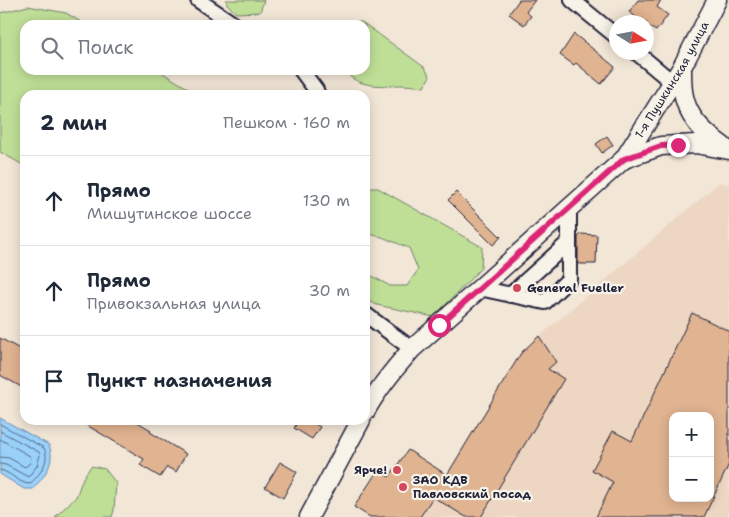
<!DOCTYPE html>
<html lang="ru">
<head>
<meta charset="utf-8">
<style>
  :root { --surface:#fff; --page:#f2f2f3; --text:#1f2937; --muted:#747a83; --line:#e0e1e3 }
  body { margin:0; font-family:"Shantell Sans",sans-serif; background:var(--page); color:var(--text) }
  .controls { position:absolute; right:15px; bottom:15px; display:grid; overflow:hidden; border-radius:10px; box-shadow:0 2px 12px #0003 }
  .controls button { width:45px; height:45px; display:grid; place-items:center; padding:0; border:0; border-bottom:1px solid var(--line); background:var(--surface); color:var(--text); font:25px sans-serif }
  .compass { position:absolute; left:609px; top:15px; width:45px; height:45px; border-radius:50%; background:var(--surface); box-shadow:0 2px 12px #0003; rotate:101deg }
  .stop { position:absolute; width:15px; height:15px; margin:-11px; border:4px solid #db2777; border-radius:50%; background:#fff }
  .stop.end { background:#db2777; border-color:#fff; box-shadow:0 1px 5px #0008 }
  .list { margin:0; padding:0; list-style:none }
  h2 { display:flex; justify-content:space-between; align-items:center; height:65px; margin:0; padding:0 20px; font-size:21px }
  h2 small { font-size:16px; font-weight:400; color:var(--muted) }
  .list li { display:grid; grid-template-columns:32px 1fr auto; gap:15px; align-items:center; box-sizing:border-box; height:90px; padding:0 20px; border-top:1px solid var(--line) }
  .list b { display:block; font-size:19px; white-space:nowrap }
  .list p { margin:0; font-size:16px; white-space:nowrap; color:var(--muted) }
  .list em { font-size:16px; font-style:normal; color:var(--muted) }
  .icon { flex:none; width:28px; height:28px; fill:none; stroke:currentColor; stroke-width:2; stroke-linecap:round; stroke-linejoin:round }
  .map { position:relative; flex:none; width:729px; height:517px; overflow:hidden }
  .search { position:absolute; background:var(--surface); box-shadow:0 2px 12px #0003; left:20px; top:20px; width:350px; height:55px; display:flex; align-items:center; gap:12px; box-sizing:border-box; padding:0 18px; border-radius:15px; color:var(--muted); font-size:19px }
  .panel { position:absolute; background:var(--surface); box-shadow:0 2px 12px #0003; left:20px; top:90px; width:350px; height:335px; border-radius:15px }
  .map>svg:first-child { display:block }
  .built { fill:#edd7c2; fill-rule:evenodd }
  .green { fill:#bfdf97; stroke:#708069 }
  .water { fill:#9ad1f9; stroke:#6a8bad }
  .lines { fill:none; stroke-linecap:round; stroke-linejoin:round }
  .shore { stroke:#526887; stroke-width:1 }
  .building { fill:#e0b391; stroke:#22223b; fill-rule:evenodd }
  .minor-casing { stroke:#22223b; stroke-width:18 }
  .major-casing { stroke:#22223b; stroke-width:21 }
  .minor { stroke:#f7f3e8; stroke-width:14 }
  .major { stroke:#f7f3e8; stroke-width:18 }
  .route { stroke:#db2777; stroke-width:6 }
  .poi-dot { fill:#d1495b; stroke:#f7f3e8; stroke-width:2 }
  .labels { text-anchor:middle; stroke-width:4.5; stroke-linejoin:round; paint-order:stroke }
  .street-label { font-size:12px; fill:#22223b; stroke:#f7f3e8 }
  .poi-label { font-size:12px; font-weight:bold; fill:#22223b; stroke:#f7f3e8; text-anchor:start }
</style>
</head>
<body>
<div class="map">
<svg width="729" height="517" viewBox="0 0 729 517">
  <rect width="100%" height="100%" fill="#f2e6d7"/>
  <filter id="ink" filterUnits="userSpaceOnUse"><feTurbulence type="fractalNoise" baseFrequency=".02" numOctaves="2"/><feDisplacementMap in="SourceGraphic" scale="10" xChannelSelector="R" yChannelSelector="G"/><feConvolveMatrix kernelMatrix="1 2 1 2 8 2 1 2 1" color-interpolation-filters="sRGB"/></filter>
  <g filter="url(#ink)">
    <path class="built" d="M720,182L729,185V510L726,517H370L354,507L389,477L408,450L447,475L521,352ZM673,416H710V498H673Z"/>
    <g class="green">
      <path d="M226,0H264L260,12L236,13L227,4Z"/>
      <path d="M28,6L66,13L86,25H25V70H158L199,95H25V166L0,152V13Z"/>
      <path d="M362,22L424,67L430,76L424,87C416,86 408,85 400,85C380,86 357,88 344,70H365V25H343L345,23Z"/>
      <path d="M365,188H378L482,247L481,268L434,317L377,305L365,299V272L390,286H407L418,270L409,248L382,237L365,233Z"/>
      <path d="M91,466L105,469L116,483L114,510L112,517H55L76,497L83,478Z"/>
    </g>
    <path class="water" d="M0,418L49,445C56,464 44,476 33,489H24L0,474Z"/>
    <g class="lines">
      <g class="shore">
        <path d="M0,424L44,448C51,461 39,475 30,484C19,484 11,472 0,470"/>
        <path d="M0,431L39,452L40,455L37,466L28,477L6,465L0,464"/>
        <path d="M0,439L30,456L31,458L30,463L25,467L9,458L0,457"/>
      </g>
    </g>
    <g class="building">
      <path d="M519,0H535L526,12L531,16L524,25L509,14Z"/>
      <path d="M638,0H661L657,7L668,15L656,31L646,25V22H643L629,12Z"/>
      <path d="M574,34L588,45L615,67L601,84L576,63L574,65L560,55Z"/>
      <path d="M607,136L613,145L602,153L596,144Z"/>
      <path d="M456,192L501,237L493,245L448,200Z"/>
      <path d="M581,234L597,235L596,264H580L578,262V237Z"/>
      <path d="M692,313L729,331V464L704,517H596L613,482L592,470L613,431L632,441ZM673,416H710V498H673Z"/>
      <path d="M539,336L556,362L548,369L564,379L481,517H466L433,497L420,517H370L354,507L378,470L389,477L408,450L447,475L521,353Z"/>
      <path d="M0,338L25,352V389L0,375Z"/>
      <path d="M78,420H134L151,430L150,432L186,454L176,472L167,467L160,477L140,465L144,459Z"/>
      <path d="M299,420H309L320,427L312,439L294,428Z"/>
      <path d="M280,462L297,472L283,498L265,487Z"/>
    </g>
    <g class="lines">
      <g class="minor-casing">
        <g id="minor">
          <path d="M198,0L235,25"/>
          <path d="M572,0L616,36"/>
          <path d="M636,52L672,82"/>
          <path d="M301,70L316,90L318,95"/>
          <path d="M479,288L545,302L569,279V208"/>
          <path d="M510,295L569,242"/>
          <path d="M365,314L412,349"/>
        </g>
      </g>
      <g class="major-casing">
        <g id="major">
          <path d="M682,67C682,75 682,83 683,91C686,116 703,132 723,146"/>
          <path d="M624,159L661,146L696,144L729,150"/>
          <path id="s1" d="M365,412C378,388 394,369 412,349L624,159L682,67L717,0"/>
          <path d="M309,517L361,420"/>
        </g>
      </g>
      <use href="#minor" class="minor"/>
      <use href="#major" class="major"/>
    </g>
  </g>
  <g class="lines" filter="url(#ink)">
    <path class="route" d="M439,325L624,159L661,146L678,145"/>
  </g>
  <g class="poi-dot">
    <circle cx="517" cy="288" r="5"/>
    <circle cx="397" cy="470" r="5"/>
    <circle cx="403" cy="487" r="5"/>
  </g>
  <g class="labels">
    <g class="street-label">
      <text dy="4" stroke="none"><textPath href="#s1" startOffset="456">1-я Пушкинская улица</textPath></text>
    </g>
    <g class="poi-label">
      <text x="527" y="292">General Fueller</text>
      <text x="387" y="474" text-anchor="end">Ярче!</text>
      <text x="413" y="484">ЗАО КДВ<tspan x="413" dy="14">Павловский посад</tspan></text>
    </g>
  </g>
</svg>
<div class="controls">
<button>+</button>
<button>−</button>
</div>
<svg class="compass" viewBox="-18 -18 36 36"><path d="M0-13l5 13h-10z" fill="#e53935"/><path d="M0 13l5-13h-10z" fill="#747a83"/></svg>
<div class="stop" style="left:439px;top:325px"></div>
<div class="stop end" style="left:678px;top:145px"></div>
<div class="search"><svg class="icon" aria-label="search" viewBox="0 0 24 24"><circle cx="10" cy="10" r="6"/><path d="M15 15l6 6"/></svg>Поиск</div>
<section class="panel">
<h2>2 мин<small>Пешком · 160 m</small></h2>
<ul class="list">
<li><svg class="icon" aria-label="ahead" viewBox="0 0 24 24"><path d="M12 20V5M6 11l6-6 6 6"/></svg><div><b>Прямо</b><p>Мишутинское шоссе</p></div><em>130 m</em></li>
<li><svg class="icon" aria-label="ahead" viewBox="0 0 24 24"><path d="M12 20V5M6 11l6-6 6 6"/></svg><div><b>Прямо</b><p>Привокзальная улица</p></div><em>30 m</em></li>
<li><svg class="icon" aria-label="arrive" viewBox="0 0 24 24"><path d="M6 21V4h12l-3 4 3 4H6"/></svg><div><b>Пункт назначения</b></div></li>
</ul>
</section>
</div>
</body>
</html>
